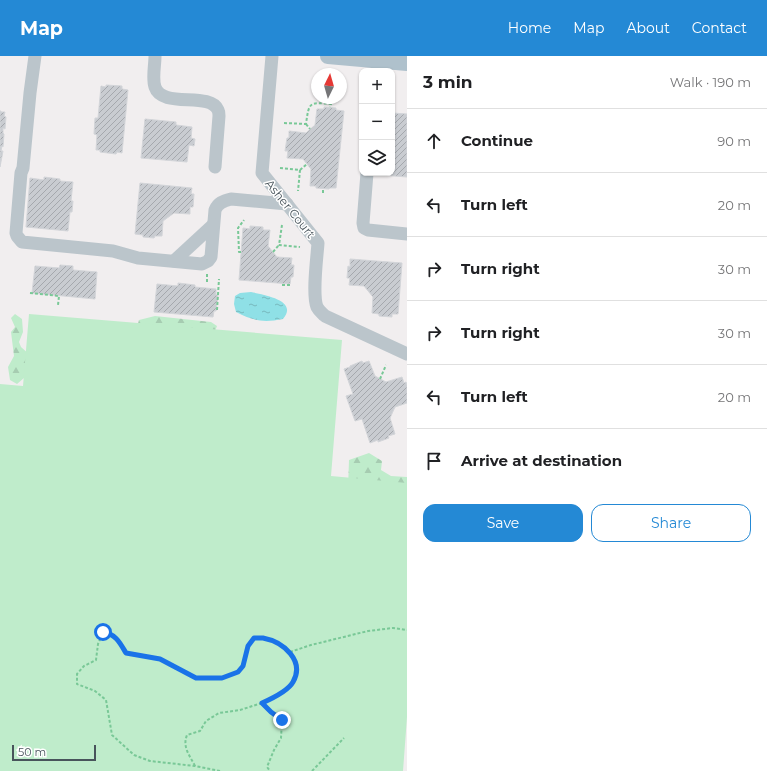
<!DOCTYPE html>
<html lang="en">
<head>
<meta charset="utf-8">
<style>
  :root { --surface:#fff; --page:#f2f2f2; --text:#202124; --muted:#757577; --line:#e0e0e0; --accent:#2489d5 }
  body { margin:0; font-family:Montserrat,sans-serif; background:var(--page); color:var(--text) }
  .controls { position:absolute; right:12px; top:12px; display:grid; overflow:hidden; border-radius:8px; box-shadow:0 1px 3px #0004 }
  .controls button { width:36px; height:36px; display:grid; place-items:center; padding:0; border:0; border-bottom:1px solid var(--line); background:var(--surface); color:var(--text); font:20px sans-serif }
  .compass { position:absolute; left:311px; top:12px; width:36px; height:36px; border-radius:50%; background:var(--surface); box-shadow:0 1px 3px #0004; rotate:5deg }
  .scale { position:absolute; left:12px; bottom:10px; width:84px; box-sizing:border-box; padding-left:4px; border:2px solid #48545b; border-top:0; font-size:11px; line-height:14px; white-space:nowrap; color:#48545b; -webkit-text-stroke:3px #fff; paint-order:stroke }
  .stop { position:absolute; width:12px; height:12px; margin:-9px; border:3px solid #1a73e8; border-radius:50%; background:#fff }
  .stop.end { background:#1a73e8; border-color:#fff; box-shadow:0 1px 4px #0008 }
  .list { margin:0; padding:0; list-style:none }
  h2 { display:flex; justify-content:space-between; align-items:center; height:52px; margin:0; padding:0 16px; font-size:17px }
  h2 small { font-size:13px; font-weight:400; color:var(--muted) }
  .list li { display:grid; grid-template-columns:26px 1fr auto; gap:12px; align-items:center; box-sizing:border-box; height:64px; padding:0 16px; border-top:1px solid var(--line) }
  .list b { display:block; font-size:15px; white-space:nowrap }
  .list em { font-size:13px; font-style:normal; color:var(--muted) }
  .actions { display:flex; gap:8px; padding:12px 16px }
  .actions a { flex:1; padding:9px 0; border:1px solid var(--accent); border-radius:12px; text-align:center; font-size:14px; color:var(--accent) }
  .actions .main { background:var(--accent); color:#fff }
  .icon { flex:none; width:22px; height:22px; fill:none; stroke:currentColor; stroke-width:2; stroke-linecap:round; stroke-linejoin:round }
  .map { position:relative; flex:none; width:407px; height:715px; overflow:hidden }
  header { display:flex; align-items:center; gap:24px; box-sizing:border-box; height:56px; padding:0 20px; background:var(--accent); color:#fff }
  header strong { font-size:19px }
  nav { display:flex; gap:22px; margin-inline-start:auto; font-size:14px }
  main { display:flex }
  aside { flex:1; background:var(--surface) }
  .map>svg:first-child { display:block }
  .forest { fill:url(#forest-firs) }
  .green { fill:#bfeccb }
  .water { fill:url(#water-ripples) }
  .building { fill:url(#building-hatch); stroke:#d3d5d9 }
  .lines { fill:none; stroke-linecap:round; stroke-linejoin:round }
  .path { stroke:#79c897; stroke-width:2; stroke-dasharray:3 2; stroke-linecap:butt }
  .minor { stroke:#bbc5cb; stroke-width:13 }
  .major { stroke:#afc1cc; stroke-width:16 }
  .route { stroke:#1a73e8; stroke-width:5 }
  .labels { text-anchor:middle; stroke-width:3; stroke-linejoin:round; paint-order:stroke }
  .street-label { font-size:12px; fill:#48545b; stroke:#fff }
</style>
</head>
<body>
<header>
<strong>Map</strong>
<nav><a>Home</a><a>Map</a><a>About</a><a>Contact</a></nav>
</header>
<main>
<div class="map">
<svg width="407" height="715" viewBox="0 0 407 715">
  <defs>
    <pattern id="forest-firs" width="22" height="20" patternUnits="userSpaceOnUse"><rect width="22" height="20" fill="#bfeccb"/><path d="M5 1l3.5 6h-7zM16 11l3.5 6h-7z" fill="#a6ccb1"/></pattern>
    <pattern id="water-ripples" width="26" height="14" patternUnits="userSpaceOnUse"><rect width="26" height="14" fill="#8fe0e6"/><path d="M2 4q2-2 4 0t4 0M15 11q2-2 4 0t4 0" fill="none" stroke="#77b8bd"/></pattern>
    <pattern id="building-hatch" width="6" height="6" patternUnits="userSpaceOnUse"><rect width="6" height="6" fill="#c9ccd1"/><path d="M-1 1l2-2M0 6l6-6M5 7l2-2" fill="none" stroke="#a5a8ad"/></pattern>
  </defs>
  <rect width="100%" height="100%" fill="#f1eeef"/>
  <g class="forest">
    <path d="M15,258L22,263L23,276L19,286L21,291L30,299L31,316L17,328L10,324L8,311L14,300L11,276L15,271L11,262Z"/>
    <path d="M155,260L211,266L217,270L212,283L135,278L139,264Z"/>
    <path d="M369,397L382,405L381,414L391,420L407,421V505L348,433L349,404Z"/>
  </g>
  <path class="green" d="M29,258L342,284L331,420L407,427V661L403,715H0V328L23,330Z"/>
  <path class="water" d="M251,236C264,239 299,244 283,263C263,267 254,265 236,256L234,248L235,240L240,237Z"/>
  <g class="building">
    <path d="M106,29L122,30V33L128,34L122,97L117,96L116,98L100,96V94H96L97,79L94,78L95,62H98L101,30L106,31Z"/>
    <path d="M324,51L336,52V54L344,55L336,132H330L329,133L316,132V130H310L311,113L303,103L287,102L288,95H285L287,82H289V75L306,77L315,69L317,53H324Z"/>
    <path d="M0,55H1V56H5L4,60L6,61L5,73L3,72V77L4,78L3,91L2,90L1,95H3L0,111Z"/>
    <path d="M392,57L407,58V121L381,119V117H379H392Z"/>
    <path d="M145,63L176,66V69L192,71L191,82L195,83L194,90L189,89L187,106L141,102Z"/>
    <path d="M44,121L60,123V125L73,126L71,145H73L72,156H70L68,175L26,171L30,122L44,124Z"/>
    <path d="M140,127L192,132L191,138H194L193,151H190V158L174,157L163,165L162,180H155L154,182L143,181V179L135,178Z"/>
    <path d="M250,170L263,171V174H270L268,190L277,201L292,202L291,209H294L293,221H291L290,228L239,224L243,172L250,173Z"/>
    <path d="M350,203L402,207L398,258H392V261L379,260V258L372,257L373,241L364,230L349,229L350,222H347L348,210L350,211Z"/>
    <path d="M60,209L73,210V214L97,216L95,243L32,237L35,210L59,212Z"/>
    <path d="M178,227L195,229V231L216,233V239H218L216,255H214L213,261L154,256L157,228L178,230Z"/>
    <path d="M362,305L363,307L369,305L375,320L386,326L402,321L404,327L406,326L407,329V347L395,351L390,362L395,378L388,380L389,382L378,386V384L370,387L362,363L355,365L346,340L353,338L344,313L350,311V310Z"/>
  </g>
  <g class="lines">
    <g class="path">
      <path d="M284,67L306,68C309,46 309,46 331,48L330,51"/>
      <path d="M306,68L310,73"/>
      <path d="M280,112L300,114L298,135"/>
      <path d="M300,114L307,108"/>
      <path d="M323,137V133"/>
      <path d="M282,169L279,189L300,191"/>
      <path d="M241,196H239L238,172L244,164"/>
      <path d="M273,196L279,189"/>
      <path d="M207,226V217"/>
      <path d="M282,229H290"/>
      <path d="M30,237L59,240L58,249"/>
      <path d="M217,254L219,223"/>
      <path d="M380,323L386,309"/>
      <path d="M290,596L311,589L368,575L393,572L407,574"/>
      <path d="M195,710C190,700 182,691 187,679L200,675L206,665L219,657L240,654L262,647"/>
      <path d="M220,715L195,710L150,705L134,699L112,679L106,644L95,635L77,628V618L84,610L96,604L98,588L103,576C116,578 120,587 126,597L159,603L196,622H222L238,616L243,609L248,590L254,582C257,582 260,582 263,582C284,586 305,605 293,626C287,635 271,643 262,647L271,656L282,664L281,682L274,694L267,711L270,715"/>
      <path d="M312,715L344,682"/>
    </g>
    <g class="minor">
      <path d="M35,0L30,37L23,112L21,117L16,177L17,180L22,186L113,195L138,202L202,208L208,205L211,201L215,154C218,147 223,145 231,143L287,148"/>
      <path d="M155,0C155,10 152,22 155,31C162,53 210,35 218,54C219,56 219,58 219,60L215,111"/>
      <path d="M272,0L262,117L318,187C317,202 312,238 317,251C319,255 322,257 325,260L407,298"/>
      <path d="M377,15L378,5"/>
      <path d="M367,117L363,167L364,172L368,174L407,178"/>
      <path d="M174,205L213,169"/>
    </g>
    <path class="major" d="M328,0L407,7"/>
  </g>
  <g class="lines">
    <path class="route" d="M103,576C116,578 120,587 126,597L160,603L196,622H222L238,616L243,610L248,590L254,582C257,582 260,582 263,582C284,586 305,605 293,626C288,635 271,643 262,647L271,656L282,664"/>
  </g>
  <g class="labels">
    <g class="street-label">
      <text transform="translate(290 153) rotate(51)" y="4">Asher Court</text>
    </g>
  </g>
</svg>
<div class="controls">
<button>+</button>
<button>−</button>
<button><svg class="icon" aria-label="layers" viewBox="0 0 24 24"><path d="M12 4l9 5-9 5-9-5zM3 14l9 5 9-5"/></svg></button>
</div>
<svg class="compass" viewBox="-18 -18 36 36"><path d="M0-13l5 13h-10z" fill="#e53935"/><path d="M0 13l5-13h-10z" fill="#757577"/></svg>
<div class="scale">50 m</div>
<div class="stop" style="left:103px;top:576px"></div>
<div class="stop end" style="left:282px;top:664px"></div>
</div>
<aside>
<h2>3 min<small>Walk · 190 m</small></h2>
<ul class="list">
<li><svg class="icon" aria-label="ahead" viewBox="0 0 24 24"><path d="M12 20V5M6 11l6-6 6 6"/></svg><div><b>Continue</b></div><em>90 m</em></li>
<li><svg class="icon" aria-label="left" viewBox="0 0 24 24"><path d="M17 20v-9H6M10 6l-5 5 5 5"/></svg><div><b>Turn left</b></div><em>20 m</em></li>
<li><svg class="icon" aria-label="right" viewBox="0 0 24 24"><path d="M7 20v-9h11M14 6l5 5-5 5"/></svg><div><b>Turn right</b></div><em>30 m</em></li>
<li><svg class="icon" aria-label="right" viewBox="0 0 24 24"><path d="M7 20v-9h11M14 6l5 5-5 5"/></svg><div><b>Turn right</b></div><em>30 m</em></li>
<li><svg class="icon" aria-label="left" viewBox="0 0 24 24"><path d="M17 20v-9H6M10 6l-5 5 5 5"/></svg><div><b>Turn left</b></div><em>20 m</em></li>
<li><svg class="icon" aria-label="arrive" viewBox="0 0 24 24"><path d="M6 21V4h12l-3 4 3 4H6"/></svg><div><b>Arrive at destination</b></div></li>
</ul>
<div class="actions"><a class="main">Save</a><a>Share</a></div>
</aside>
</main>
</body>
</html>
